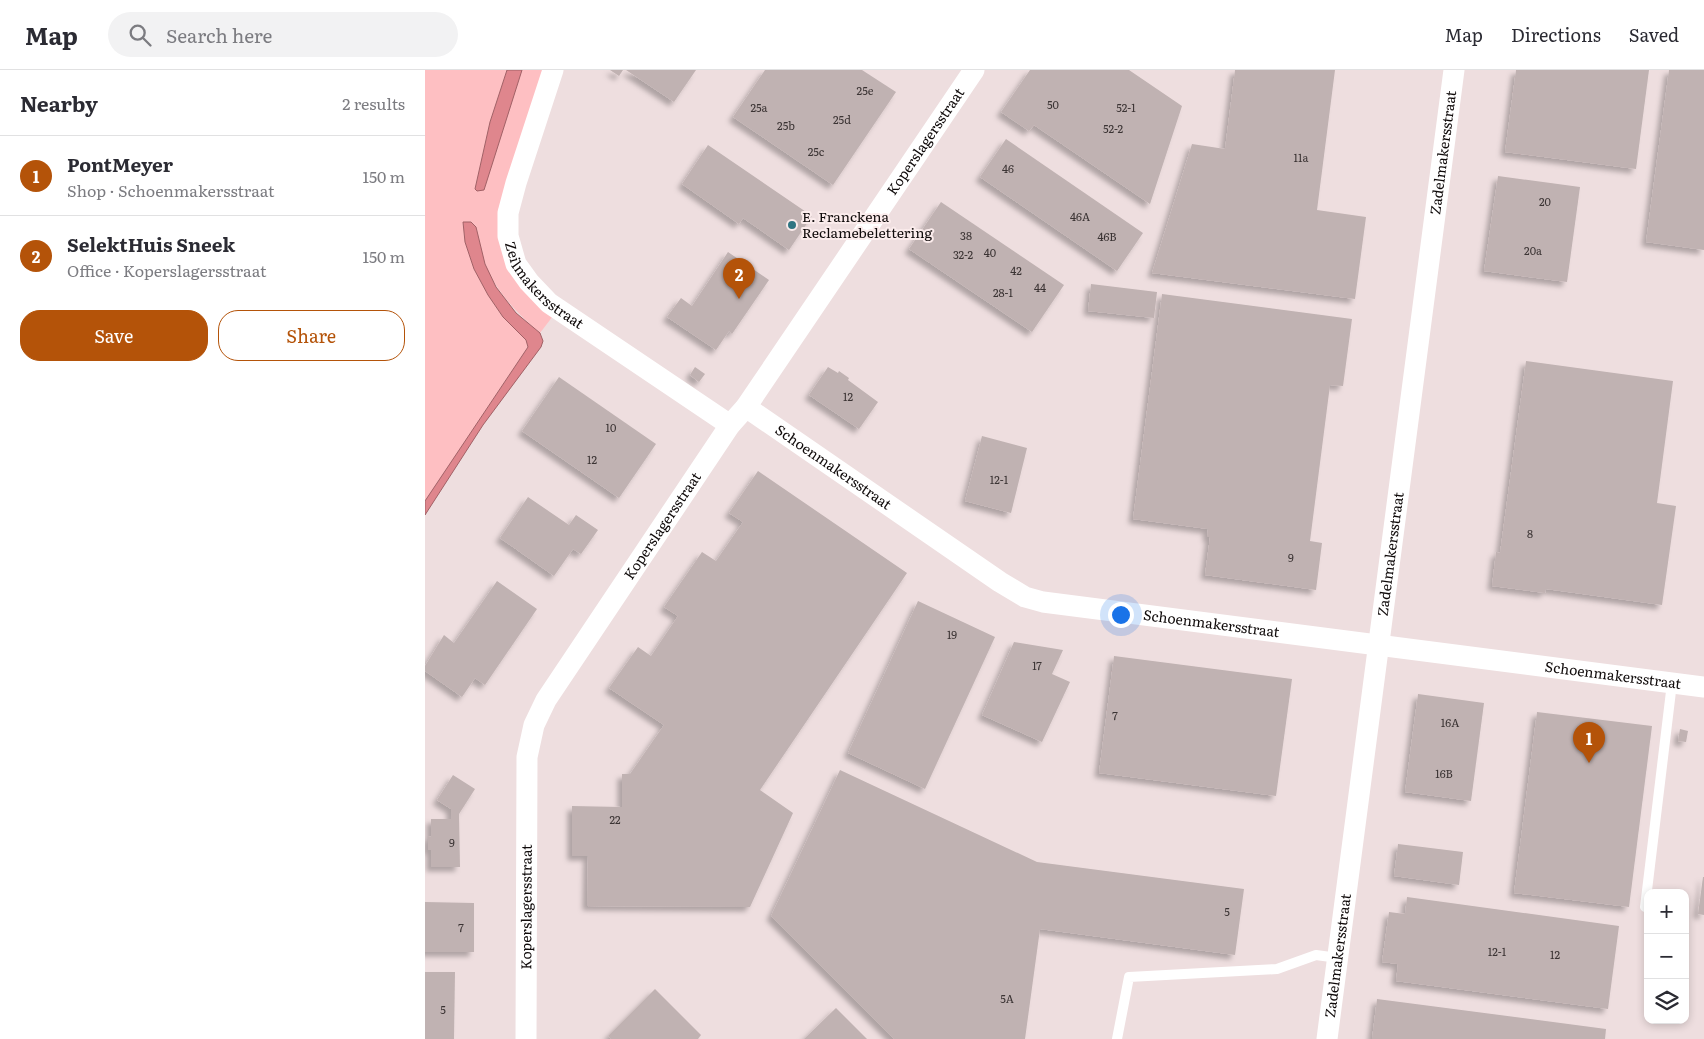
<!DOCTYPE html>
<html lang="en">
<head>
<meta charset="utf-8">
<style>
  :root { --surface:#fff; --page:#f2f2f3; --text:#2b2b33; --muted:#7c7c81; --line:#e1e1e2; --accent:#b45309 }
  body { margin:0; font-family:Literata,serif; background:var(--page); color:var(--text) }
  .controls { position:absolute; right:15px; bottom:15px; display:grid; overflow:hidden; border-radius:10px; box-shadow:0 2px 8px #0003 }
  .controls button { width:45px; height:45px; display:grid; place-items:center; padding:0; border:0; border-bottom:1px solid var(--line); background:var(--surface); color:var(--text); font:25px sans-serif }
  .you { position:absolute; left:695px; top:544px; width:18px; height:18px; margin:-12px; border:4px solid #fff; border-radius:50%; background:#1a73e8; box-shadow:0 0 0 8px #1a73e833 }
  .badge { display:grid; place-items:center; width:32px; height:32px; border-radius:50%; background:var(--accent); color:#fff; font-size:16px; font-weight:700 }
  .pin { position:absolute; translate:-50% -41px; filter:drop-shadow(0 1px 2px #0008) }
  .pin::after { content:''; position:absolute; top:26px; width:18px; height:15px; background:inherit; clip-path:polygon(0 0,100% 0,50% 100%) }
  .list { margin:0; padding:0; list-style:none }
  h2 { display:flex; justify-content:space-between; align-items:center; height:65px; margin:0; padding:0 20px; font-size:21px }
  h2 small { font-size:16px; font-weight:400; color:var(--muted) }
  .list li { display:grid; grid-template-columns:32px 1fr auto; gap:15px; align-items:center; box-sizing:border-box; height:80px; padding:0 20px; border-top:1px solid var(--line) }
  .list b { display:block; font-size:19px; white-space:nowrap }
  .list p { margin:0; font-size:16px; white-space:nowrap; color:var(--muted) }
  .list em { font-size:16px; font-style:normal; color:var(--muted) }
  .actions { display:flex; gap:10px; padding:15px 20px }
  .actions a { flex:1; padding:11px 0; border:1px solid var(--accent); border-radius:20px; text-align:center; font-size:18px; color:var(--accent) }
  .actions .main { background:var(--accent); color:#fff }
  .icon { flex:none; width:28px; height:28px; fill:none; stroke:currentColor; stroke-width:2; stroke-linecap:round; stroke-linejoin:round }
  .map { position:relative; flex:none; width:1279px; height:969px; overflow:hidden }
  header { display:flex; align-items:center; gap:30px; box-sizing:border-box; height:70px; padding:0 25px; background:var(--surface); border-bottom:1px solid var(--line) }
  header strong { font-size:24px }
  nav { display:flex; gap:28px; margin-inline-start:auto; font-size:18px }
  .search { width:350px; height:45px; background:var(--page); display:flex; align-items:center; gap:12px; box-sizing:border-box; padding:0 18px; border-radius:28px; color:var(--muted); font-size:19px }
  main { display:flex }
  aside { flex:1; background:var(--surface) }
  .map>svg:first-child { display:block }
  .green { fill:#febfc2 }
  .water { fill:#df868d; stroke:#a16166 }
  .building { fill:#c0b2b2; filter:url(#shadow) }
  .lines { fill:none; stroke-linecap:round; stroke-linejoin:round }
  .service { stroke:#fff; stroke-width:10 }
  .minor { stroke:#fff; stroke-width:21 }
  .poi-dot { fill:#2f7582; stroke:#fbecec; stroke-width:2 }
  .labels { text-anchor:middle; stroke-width:4; stroke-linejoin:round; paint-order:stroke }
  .number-label { font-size:11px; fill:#3b3434 }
  .street-label { font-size:14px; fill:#0f0a0a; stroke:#fbecec }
  .poi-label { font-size:14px; fill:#0f0a0a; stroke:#fbecec; text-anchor:start }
</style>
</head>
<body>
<header>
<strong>Map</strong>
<div class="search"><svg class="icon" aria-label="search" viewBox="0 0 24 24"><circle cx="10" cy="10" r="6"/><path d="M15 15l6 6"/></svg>Search here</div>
<nav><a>Map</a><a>Directions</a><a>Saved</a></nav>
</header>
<main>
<aside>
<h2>Nearby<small>2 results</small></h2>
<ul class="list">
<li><span class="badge">1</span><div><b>PontMeyer</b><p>Shop · Schoenmakersstraat</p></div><em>150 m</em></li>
<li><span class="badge">2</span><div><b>SelektHuis Sneek</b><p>Office · Koperslagersstraat</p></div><em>150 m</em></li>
</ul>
<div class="actions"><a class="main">Save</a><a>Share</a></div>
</aside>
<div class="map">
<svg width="1279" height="969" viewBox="0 0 1279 969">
  <defs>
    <filter id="shadow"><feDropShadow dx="-4.5" dy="4.5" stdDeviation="2.5" flood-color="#0004"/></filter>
  </defs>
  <rect width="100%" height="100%" fill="#eededf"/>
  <path class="green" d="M0,0H82L65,52L50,119L52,121L78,55L97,0H118L73,141L128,246L115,263C93,244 71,222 60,194C55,183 54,169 51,157L38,153L40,172L49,199L63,225L78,247L101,270L103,277L0,431Z"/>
  <g class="water">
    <path d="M82,0H97L59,120L52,121L50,119L65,52Z"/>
    <path d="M38,152H46L51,157L60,194L71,217L91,243L115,263L118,271L116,277L58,355L0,445V431L103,277L101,270L78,247L63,225L49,199L40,172Z"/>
  </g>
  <g class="building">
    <path d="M185,0H198L194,6Z"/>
    <path d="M201,0H271L249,32Z"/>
    <path d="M340,0H437L471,22L408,115L308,47Z"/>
    <path d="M605,0H704L757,36L725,134L609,55L604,61L576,42Z"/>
    <path d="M810,0H910L892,140L941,147L930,229L727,203L767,74L800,79Z"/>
    <path d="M1091,0H1224L1211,99L1080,82Z"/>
    <path d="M1244,0H1279V180L1221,172Z"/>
    <path d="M581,69L718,163L692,201L555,107Z"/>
    <path d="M283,75L387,146L364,180L318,148L314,154L257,114Z"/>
    <path d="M1073,106L1155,117L1142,212L1059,201Z"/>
    <path d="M516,132L639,215L607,262L484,179Z"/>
    <path d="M303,182L344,210L307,264L304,261L291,280L242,247L256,228L267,236Z"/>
    <path d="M666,214L732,222L729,248L663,241Z"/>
    <path d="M737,224L927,249L918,316L905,315L885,471L897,473L891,520L780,505L785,467H782L783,459L708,449Z"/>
    <path d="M1101,291L1248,311L1232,433L1251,436L1237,535L1121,519L1120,523L1067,516L1071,482L1075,483Z"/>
    <path d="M270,297L280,304L274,312L265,305Z"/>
    <path d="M403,297L413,303L414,301L424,308L423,310L453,332L434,359L384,325Z"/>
    <path d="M134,307L231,374L194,428L97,361Z"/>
    <path d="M557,366L602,378L586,443L540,431Z"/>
    <path d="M333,401L482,503L335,720L368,743L325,837L162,836L163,786H147V736L197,737V704H205L239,655L184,618L213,577L226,586L253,546L239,537L277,482L291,491L318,452L304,443Z"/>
    <path d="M103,427L144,455L151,445L173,460L156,484L148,479L129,506L75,468Z"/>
    <path d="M72,511L112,539L60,615L50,608L37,627L0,601V596L19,565L29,573Z"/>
    <path d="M493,531L570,567L500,719L423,683Z"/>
    <path d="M589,572L638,580L627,604L645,612L617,672L557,645Z"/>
    <path d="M689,586L867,609L851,726L674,703Z"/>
    <path d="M993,624L1059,633L1046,731L980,722Z"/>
    <path d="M1112,642L1227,656L1204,837L1089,823Z"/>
    <path d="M1255,659L1263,661L1261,672L1253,671Z"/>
    <path d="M415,700L612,792L819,819L810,885L615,859L600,969H469L346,846Z"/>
    <path d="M28,705L50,719L34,744L35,797H6V780H3V766L6,767V749H26V739L12,730Z"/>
    <path d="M973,774L1038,782L1034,815L969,806Z"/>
    <path d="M1278,807H1279V845L1273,844Z"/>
    <path d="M982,827L1194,856L1183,939L971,911L973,894L957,892L964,842L980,844Z"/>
    <path d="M0,832L49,833V882H0Z"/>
    <path d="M0,902H30L29,969H0Z"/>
    <path d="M230,919L276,965L273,969H186L183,966Z"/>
    <path d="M952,929L1181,959L1180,969H947Z"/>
    <path d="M411,938L442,969H379Z"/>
  </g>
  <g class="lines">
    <g class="service">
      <path d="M1220,837L1247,613"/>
      <path d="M692,969L704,907L852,899L891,885L913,888"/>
    </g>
    <g class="minor">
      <path id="s1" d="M128,0L91,113L83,143V166L91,194L104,212L124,233L305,355"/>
      <path id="s2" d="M321,337L575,512L600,527L618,532L1279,617"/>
      <path id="s3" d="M101,969L102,687L109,655L121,630L305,355L321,337L549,0"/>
      <path id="s4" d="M902,969L1029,0"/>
    </g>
  </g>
  <circle class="poi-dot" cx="367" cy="155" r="5"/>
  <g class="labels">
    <g class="number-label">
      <text x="440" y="25">25e</text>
      <text x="628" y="39">50</text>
      <text x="334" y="42">25a</text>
      <text x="701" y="42">52-1</text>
      <text x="417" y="54">25d</text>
      <text x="361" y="60">25b</text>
      <text x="688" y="63">52-2</text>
      <text x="391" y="86">25c</text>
      <text x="876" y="92">11a</text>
      <text x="583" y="103">46</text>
      <text x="1120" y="136">20</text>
      <text x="655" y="151">46A</text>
      <text x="541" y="170">38</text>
      <text x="682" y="171">46B</text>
      <text x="1108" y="185">20a</text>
      <text x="565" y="187">40</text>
      <text x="538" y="189">32-2</text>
      <text x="591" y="205">42</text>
      <text x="615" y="222">44</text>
      <text x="578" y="227">28-1</text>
      <text x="423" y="331">12</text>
      <text x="186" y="362">10</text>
      <text x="167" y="394">12</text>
      <text x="574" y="414">12-1</text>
      <text x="1105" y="468">8</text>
      <text x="866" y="492">9</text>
      <text x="527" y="569">19</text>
      <text x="612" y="600">17</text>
      <text x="690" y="650">7</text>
      <text x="1025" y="657">16A</text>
      <text x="1019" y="708">16B</text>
      <text x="190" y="754">22</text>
      <text x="27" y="777">9</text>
      <text x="802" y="846">5</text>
      <text x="36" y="862">7</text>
      <text x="1072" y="886">12-1</text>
      <text x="1130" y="889">12</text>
      <text x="582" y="933">5A</text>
      <text x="18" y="944">5</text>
    </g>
    <g class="street-label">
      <text dy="5" stroke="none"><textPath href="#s3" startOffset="1018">Koperslagersstraat</textPath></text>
      <text dy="5" stroke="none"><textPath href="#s4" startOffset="894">Zadelmakersstraat</textPath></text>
      <text dy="5" stroke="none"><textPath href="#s1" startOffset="236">Zeilmakersstraat</textPath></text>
      <text dy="5" stroke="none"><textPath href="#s2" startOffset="106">Schoenmakersstraat</textPath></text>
      <text dy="5" stroke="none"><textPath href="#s3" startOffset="552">Koperslagersstraat</textPath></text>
      <text dy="5" stroke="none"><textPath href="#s4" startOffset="489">Zadelmakersstraat</textPath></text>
      <text dy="5" stroke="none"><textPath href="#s2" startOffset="526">Schoenmakersstraat</textPath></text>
      <text dy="5" stroke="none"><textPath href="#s2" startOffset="931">Schoenmakersstraat</textPath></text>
      <text dy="5" stroke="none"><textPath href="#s3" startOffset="132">Koperslagersstraat</textPath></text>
      <text dy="5" stroke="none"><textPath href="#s4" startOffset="84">Zadelmakersstraat</textPath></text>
    </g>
    <g class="poi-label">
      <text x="377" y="152">E. Franckena<tspan x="377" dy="16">Reclamebelettering</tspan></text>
    </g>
  </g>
</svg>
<div class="controls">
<button>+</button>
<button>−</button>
<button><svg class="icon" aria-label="layers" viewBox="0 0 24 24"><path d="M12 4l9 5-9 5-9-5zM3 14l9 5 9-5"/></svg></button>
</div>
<div class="you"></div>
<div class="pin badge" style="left:1164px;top:693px">1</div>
<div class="pin badge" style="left:314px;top:229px">2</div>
</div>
</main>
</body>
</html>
